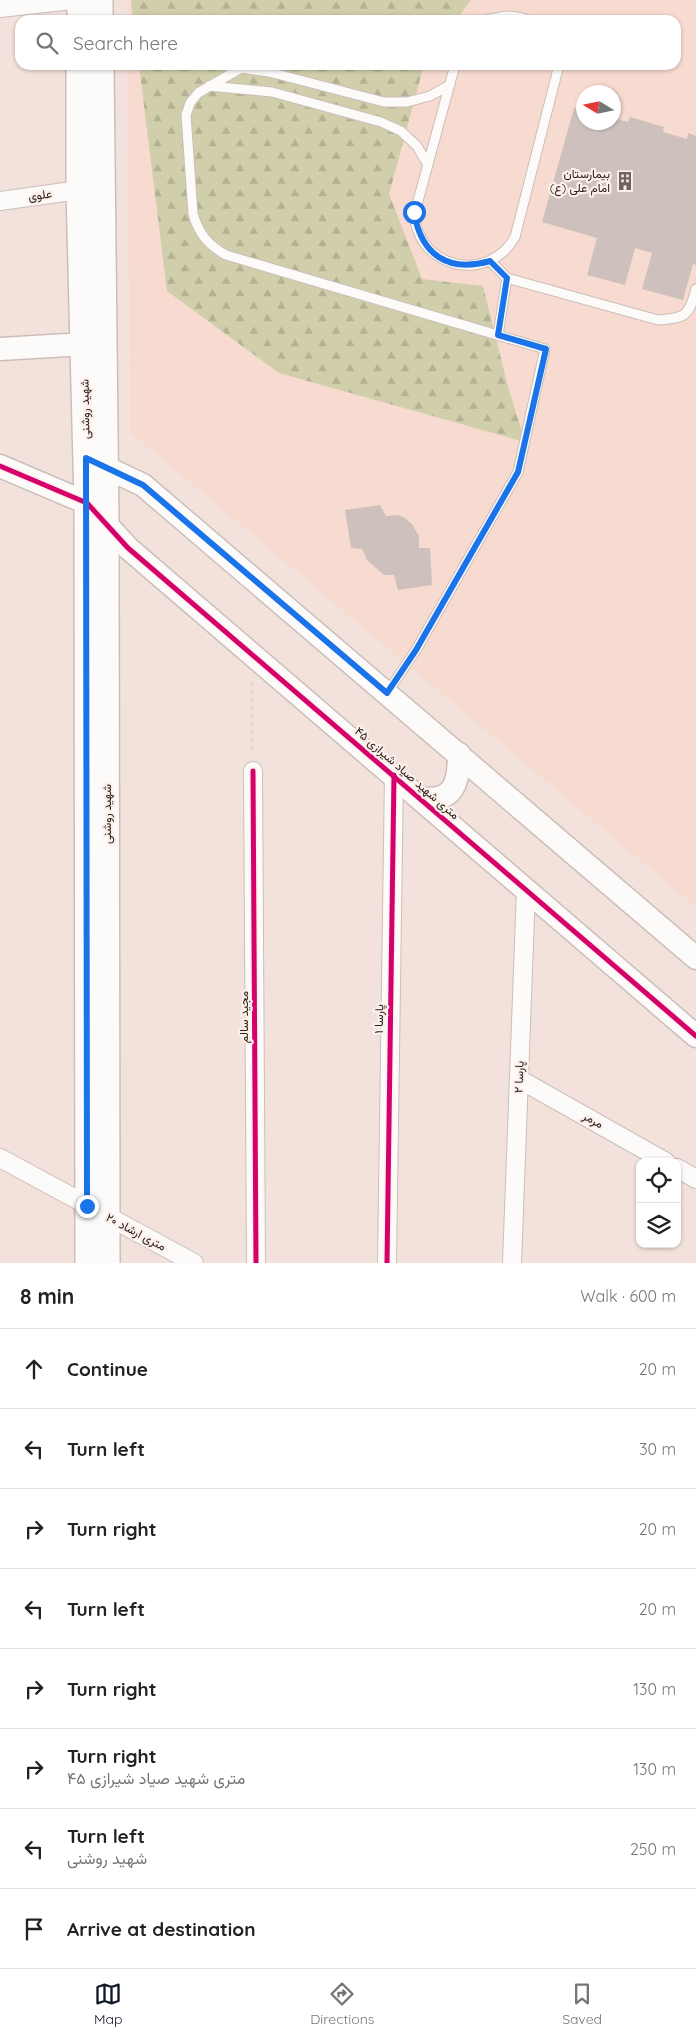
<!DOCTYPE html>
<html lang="en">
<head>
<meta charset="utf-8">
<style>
  :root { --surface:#fff; --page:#f6f6f6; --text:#222; --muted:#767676; --line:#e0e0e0; --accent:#111827 }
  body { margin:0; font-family:Quicksand,Vazirmatn,sans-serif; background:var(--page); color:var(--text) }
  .controls { position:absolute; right:15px; bottom:15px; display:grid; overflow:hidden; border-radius:10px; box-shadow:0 1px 4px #0004 }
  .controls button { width:45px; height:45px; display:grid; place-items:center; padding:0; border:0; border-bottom:1px solid var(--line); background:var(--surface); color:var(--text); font:25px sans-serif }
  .compass { position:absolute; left:576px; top:85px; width:45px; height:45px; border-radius:50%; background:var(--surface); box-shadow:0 1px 4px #0004; rotate:280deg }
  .stop { position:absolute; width:15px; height:15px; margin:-11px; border:4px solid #1a73e8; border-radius:50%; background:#fff }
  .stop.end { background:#1a73e8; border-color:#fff; box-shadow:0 1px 5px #0008 }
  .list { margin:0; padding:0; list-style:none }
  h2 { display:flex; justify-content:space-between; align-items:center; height:65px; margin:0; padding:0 20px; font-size:21px }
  h2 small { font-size:16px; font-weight:400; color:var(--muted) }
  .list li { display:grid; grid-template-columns:32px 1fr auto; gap:15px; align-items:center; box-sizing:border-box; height:80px; padding:0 20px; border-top:1px solid var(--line) }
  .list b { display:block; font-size:19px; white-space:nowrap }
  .list p { margin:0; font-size:16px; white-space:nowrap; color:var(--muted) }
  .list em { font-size:16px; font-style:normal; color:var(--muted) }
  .icon { flex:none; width:28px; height:28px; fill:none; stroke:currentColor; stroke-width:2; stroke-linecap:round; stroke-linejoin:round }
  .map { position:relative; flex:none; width:696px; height:1263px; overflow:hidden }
  .search { position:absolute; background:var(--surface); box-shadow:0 1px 4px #0004; left:15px; right:15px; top:15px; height:55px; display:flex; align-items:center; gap:12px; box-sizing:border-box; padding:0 18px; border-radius:15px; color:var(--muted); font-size:19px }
  .sheet { height:705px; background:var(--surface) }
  nav { display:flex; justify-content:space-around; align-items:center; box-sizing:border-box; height:70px; border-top:1px solid var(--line); background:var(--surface); font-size:14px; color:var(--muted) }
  nav a { display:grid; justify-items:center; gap:2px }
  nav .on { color:var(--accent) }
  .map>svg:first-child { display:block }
  .built { fill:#f7dad0; fill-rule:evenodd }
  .forest { fill:url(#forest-firs) }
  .building { fill:#cec1bd }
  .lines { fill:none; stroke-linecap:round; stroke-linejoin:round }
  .service-casing { stroke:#cbbeb9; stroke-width:11 }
  .minor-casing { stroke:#cbbeb9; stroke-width:20 }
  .tertiary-casing { stroke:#cbbeb9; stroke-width:25 }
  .secondary-casing { stroke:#cbbeb9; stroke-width:28 }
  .path { stroke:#dbd6d4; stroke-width:3; stroke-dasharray:4 4; stroke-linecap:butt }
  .service { stroke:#fdfbfa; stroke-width:9 }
  .minor { stroke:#fdfbfa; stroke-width:18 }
  .tertiary { stroke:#fdfbfa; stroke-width:22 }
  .secondary { stroke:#fdfbfa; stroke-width:25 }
  .cycleway-casing { stroke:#fcf0eb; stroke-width:8 }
  .cycleway { stroke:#d6006c; stroke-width:5 }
  .route { stroke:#1a73e8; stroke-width:6 }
  .labels { text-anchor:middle; stroke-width:4.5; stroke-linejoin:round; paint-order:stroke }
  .poi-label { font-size:12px; fill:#2b201c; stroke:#fcf0eb; text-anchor:end }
  .street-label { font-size:12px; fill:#2b201c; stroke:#fcf0eb }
</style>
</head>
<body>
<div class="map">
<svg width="696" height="1263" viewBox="0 0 696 1263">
  <defs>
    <pattern id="forest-firs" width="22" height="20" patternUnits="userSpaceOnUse" patternTransform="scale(1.25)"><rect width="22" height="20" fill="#d1cfab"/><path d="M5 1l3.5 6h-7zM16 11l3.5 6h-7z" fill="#b4b193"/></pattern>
  </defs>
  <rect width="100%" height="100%" fill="#f3e2dc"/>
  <path class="built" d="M127,0H696V907L130,432L128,65H676V20H127ZM584,92H614V122H584Z"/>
  <g class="forest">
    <path d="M131,0H471L456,20H133Z"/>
    <path d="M139,65H424L389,194L422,279L483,286L507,383L525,442L279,373L167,291Z"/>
  </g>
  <g class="building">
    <path d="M574,108L584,110V122H614V118L628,122L630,117L664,127L663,132L687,139L688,133L696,136V265L693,264L683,300L642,289L652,253L635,248L625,285L587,275L597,238L542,222Z"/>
    <path d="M380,505L386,516L398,515L405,518L412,524L419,536V548H430L432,585L398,590L394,575H384L367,560L362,549L351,548L345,510Z"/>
  </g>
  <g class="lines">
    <g class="service-casing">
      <g id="service">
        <path d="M486,20C501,16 514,14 528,20"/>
        <path d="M455,65L415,212C415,218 415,225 418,231C431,266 475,276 503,252C508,248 512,242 515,237L559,65"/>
        <path d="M209,86L272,92L381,122L401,131L417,146L428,165"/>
        <path d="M490,261L507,278L498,335"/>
        <path d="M507,278L658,320C686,318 689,316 696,289"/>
        <path d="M387,693L416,650L518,472L545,349L226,255C208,245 199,234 193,214L186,115L190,103L198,93L241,68L269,72L384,102H407L430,96L450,85"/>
      </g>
    </g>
    <g class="minor-casing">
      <g id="minor">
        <path d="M0,8L72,0"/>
        <path d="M0,201L79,190"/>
        <path d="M253,771L256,1263"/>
        <path d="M519,1079L666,1162"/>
        <path d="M0,1158L194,1263"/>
        <path d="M677,1168L696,1179"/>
        <path d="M387,1263L394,775"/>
        <path d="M512,1263L526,890"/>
      </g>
    </g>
    <g class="tertiary-casing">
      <g id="tertiary">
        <path d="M0,349L84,344"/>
        <path d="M90,460L143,485L696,958"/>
        <path d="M0,466L87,503L128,548L696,1036"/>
        <path d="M420,798C454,803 459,783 459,754"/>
      </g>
    </g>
    <g class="secondary-casing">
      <g id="secondary">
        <path d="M100,0V20"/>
        <path d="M80,20V0"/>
        <path d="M79,65V190L87,503L88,1263"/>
        <path d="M101,65L106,523L107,1263"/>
      </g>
    </g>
    <path class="path" d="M252,682V753"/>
    <use href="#service" class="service"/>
    <use href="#minor" class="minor"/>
    <use href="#tertiary" class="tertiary"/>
    <use href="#secondary" class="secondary"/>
    <g class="cycleway-casing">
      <g id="cycleway">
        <path d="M0,466L87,503L128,548L696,1036"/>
        <path d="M253,771L256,1263"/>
        <path d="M387,1263L394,775"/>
      </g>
    </g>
    <use href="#cycleway" class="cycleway"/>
  </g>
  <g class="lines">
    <path class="route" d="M87,1206L86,458L143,485L387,693L416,650L518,472L546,349L498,335L507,278L490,261C448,273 421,255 414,212"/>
  </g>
  <defs>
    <g id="building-bare" transform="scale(1.5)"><path d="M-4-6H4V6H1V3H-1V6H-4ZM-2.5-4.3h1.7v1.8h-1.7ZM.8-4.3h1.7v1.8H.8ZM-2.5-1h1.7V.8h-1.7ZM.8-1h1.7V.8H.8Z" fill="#71645f" stroke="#fcf0eb" stroke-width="2.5" paint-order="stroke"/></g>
  </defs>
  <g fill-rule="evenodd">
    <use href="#building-bare" x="625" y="181"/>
  </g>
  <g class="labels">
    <g class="poi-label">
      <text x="610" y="178">بیمارستان<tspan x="610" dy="14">امام علی (ع)</tspan></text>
    </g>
    <g class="street-label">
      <text transform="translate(40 195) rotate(-8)" y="4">علوی</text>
      <text transform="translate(85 409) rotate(-91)" y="4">شهید روشنی</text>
      <text transform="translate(407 773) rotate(41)" y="4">۴۵ متری شهید صیاد شیرازی</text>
      <text transform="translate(107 814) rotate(-90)" y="4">شهید روشنی</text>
      <text transform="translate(244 1017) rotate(-90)" y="4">مجید سالم</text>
      <text transform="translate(379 1019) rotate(-89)" y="4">پارسا ۱</text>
      <text transform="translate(519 1077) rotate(-88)" y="4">پارسا ۲</text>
      <text transform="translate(593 1120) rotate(29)" y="4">مرمر</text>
      <text transform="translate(136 1232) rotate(28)" y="4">۲۰ متری ارشاد</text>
    </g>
  </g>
</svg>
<div class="controls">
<button><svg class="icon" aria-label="locate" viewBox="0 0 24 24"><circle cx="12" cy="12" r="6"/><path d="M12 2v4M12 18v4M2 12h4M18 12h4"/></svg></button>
<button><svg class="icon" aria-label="layers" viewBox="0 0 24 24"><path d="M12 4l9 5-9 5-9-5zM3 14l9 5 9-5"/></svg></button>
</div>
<svg class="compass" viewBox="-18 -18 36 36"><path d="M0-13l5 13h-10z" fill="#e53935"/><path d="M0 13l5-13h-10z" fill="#767676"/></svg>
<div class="stop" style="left:414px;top:212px"></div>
<div class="stop end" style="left:87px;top:1206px"></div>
<div class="search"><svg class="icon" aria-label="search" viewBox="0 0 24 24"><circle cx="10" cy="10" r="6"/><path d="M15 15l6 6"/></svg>Search here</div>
</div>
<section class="sheet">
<h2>8 min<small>Walk · 600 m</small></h2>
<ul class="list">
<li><svg class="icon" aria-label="ahead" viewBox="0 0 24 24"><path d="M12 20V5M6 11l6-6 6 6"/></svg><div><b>Continue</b></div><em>20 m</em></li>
<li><svg class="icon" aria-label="left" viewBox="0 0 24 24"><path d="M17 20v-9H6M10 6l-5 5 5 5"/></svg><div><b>Turn left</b></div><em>30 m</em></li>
<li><svg class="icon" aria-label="right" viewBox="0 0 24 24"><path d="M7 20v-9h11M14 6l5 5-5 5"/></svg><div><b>Turn right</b></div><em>20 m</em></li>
<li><svg class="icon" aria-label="left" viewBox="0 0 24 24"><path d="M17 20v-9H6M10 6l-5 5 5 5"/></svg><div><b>Turn left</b></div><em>20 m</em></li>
<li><svg class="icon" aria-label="right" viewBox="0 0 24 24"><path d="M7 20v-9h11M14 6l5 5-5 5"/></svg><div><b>Turn right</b></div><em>130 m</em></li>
<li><svg class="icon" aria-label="right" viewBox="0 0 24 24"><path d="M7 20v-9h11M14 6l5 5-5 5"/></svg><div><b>Turn right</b><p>۴۵ متری شهید صیاد شیرازی</p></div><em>130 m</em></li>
<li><svg class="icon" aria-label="left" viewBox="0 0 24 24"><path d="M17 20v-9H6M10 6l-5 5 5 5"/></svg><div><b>Turn left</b><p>شهید روشنی</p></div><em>250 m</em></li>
<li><svg class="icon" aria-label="arrive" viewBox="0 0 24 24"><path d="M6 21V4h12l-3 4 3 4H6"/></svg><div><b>Arrive at destination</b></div></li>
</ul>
</section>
<nav>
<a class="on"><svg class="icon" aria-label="map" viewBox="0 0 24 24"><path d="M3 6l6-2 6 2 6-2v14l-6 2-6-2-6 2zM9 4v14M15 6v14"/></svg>Map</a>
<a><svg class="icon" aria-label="directions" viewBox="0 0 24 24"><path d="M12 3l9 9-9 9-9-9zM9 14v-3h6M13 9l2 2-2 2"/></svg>Directions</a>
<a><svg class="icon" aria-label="saved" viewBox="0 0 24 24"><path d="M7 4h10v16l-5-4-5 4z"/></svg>Saved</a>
</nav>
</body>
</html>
